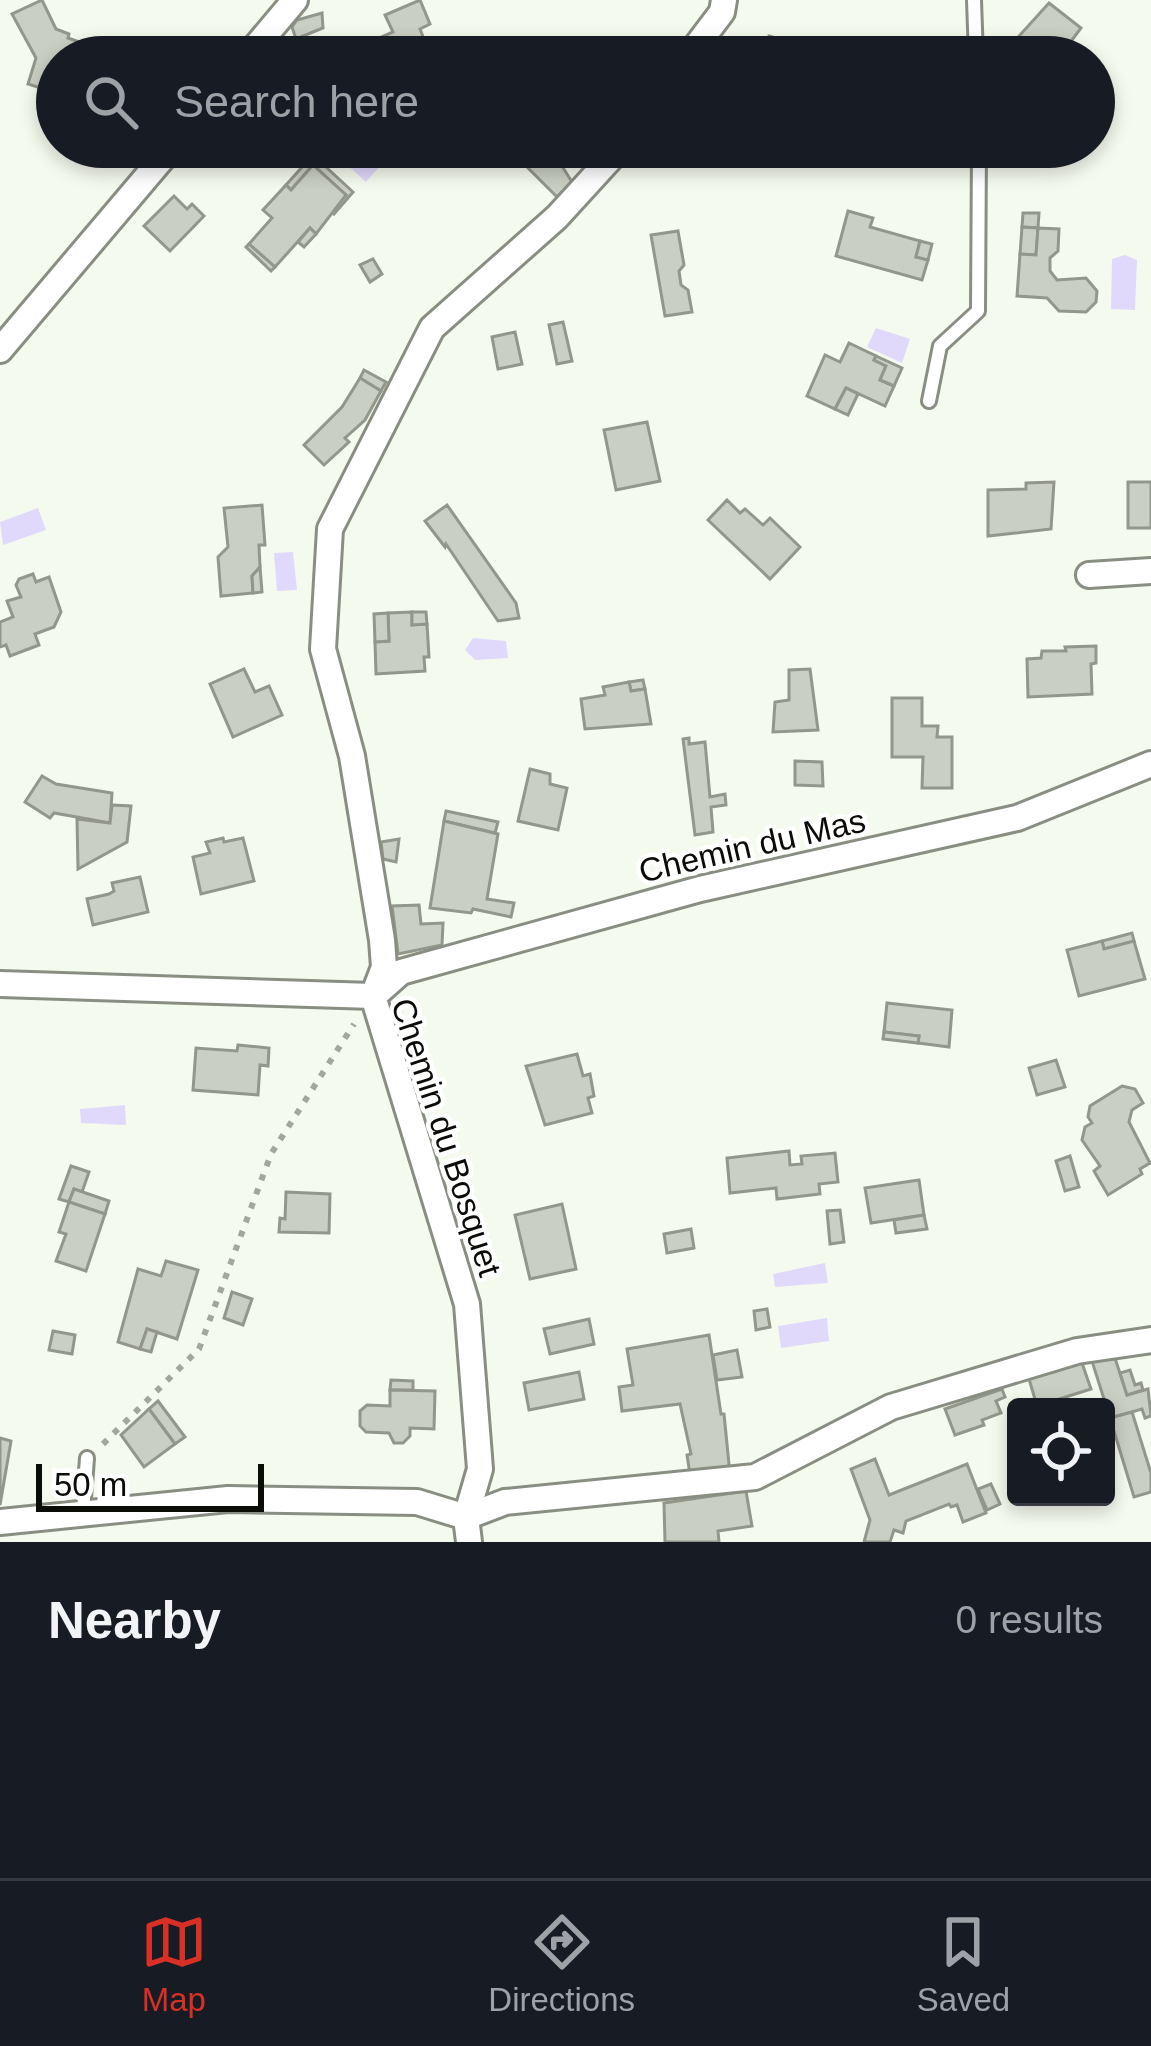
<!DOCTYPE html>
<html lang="en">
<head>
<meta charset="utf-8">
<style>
  :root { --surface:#171b24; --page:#242831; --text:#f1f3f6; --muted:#9ea1a6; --line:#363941; --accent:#d93025 }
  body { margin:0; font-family:Arial,sans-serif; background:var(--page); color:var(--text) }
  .controls { position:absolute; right:36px; bottom:36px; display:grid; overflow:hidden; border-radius:12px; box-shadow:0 6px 18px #0003 }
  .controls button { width:108px; height:108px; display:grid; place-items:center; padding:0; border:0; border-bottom:3px solid var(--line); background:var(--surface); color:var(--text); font:60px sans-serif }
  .scale { position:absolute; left:36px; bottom:30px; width:228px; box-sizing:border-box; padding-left:12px; border:6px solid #0a0c08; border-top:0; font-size:33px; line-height:42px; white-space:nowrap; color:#0a0c08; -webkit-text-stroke:9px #fff; paint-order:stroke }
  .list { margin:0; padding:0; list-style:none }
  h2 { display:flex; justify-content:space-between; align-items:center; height:156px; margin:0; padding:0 48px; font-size:51px }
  h2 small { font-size:39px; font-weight:400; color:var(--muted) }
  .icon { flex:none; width:66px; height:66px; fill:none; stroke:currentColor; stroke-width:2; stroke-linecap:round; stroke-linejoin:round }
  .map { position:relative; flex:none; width:1151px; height:1542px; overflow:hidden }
  .search { position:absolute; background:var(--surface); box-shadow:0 6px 18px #0003; left:36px; right:36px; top:36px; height:132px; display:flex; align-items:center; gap:30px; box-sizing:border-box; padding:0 42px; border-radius:66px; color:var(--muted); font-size:45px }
  .sheet { height:336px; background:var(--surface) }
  nav { display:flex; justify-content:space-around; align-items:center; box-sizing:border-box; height:168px; border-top:3px solid var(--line); background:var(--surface); font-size:33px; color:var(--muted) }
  nav a { display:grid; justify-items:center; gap:6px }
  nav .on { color:var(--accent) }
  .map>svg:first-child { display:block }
  .water { fill:#e1d9fc }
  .building { fill:#cacfc3; stroke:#92968b; stroke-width:3 }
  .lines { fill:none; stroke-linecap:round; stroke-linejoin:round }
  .lane-casing { stroke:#898e82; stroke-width:18 }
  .street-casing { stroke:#898e82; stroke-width:30 }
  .path { stroke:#a2a69d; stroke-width:6; stroke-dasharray:6 9; stroke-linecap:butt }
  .lane { stroke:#fff; stroke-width:12 }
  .street { stroke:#fff; stroke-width:24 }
  .labels { text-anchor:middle; stroke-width:9; stroke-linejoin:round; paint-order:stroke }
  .street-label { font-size:33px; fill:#0a0c08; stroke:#fff }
</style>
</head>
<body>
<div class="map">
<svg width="1151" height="1542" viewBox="0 0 1151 1542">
  <rect width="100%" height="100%" fill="#f5faee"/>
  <g class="water">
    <path d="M358,147L380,166L366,182L329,148Z"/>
    <path d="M1125,255L1137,260L1135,310L1111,309L1112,259Z"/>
    <path d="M876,328L910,339L902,363L867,347Z"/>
    <path d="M38,508L46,530L3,545L0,522Z"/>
    <path d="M293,552L297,590L277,591L274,553Z"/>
    <path d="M473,638L506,641L508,658L475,660L465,650Z"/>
    <path d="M125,1105L126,1125L81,1123L80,1109Z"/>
    <path d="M825,1263L828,1283L775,1287L773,1274Z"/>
    <path d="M827,1318L829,1341L781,1348L778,1326Z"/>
  </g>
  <g class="building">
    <path d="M42,0L56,29L69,34L68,38L93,47L91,52L105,57H57V76L50,91L28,84L36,58L12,14Z"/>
    <path d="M420,0L430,24L420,29L429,52L422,57H377L370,42L393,32L385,15Z"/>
    <path d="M1049,3L1081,28L1060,56L1048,46L1040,57H1024L1010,46Z"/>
    <path d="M322,13L323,28L296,39L292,27L297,20Z"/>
    <path d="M769,36L801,45L797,57H764Z"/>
    <path d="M95,39L128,51L126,57L91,52Z"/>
    <path d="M552,150L572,182L557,197L527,167Z"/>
    <path d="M313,155L353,192L334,214L331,211L346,195L313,165L291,190L286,185Z"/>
    <path d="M313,165L346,195L316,234L310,228L275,267L249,244L272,218L263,210L286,185L291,190Z"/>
    <path d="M174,196L187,209L192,204L204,216L170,251L144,226Z"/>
    <path d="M848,211L873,218L870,227L920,241L916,257L928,260L922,280L836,256Z"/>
    <path d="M1023,213H1039L1038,228L1022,227Z"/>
    <path d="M1022,227L1038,228L1036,255L1020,254Z"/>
    <path d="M310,228L316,234L304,247L298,242Z"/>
    <path d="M1038,228L1059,229L1058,251L1050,258V271L1057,280L1086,278L1097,291L1096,302L1086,312L1059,311L1047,298L1017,296L1020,254L1036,255Z"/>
    <path d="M678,231L684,265L679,271L681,285L688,290L692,312L665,316L651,235Z"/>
    <path d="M920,241L932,244L928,260L916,257Z"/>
    <path d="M249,244L275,267L271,271L246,247Z"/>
    <path d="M373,259L382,274L370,282L360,265Z"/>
    <path d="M563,322L572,361L557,364L549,325Z"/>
    <path d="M515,332L522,364L498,369L492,337Z"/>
    <path d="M849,343L876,356L874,360L886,366L880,380L894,386L885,406L846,388L835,409L807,396L825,355L840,362Z"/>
    <path d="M876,356L902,368L894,386L880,380L886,366L874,360Z"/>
    <path d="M364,370L386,382L381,391L360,378Z"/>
    <path d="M360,378L381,391L365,420L345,438L349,442L324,465L304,445L342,407Z"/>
    <path d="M846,388L858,394L848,415L835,409Z"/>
    <path d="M647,422L660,481L616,490L604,430Z"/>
    <path d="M1054,482L1051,529L988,536V490L1026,489V483Z"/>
    <rect x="1128" y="482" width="23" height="46"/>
    <path d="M727,500L740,513L745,509L763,525L770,518L800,547L770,579L708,520Z"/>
    <path d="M262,505L265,545H259L260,567L252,576L253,593L221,596L218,557L228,547L224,508Z"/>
    <path d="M447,505L516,603L519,618L498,621L446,544L445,547L425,521Z"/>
    <path d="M260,567L262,592L253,593L252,576Z"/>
    <path d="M33,574L36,582L49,577L61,612L54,627L35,634L39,645L10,656L6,645L0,647V622L13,617L7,601L21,597L16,585L19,579Z"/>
    <path d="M412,612V625L427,624L429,657H424L425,671L376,674L375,642L389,641L388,613Z"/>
    <path d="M412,612H426L427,624L412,625Z"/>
    <path d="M388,613L389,641L375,642L374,614Z"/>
    <path d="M1096,646V663L1091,664L1092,694L1028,697L1027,659L1041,658L1042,651H1066L1065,647Z"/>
    <path d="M244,669L255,692L269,686L282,715L233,737L210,684Z"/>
    <path d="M810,669L818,730L773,732L775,702L789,700V670Z"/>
    <path d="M643,680L645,689L631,691L629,682Z"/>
    <path d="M629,682L631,691L645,689L651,724L585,729L581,699L605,695L603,687Z"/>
    <path d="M892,698H922V726H938L937,737H952V788H922L923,757H892Z"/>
    <path d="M689,738V744L705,742L710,797L725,794L726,805L711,807L713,832L695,835L683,739Z"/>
    <path d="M795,761L822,762L823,786L795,785Z"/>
    <path d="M530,769L550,774V784L567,788L558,830L518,821Z"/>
    <path d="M42,776L56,784L112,793L110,823L54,813L50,818L25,802Z"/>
    <path d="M112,805L131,806L127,842L78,869L77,819L110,823Z"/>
    <path d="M446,811L498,822L495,833L444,821Z"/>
    <path d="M444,821L498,834L487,899L514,903L511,917L473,909L471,913L430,908Z"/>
    <path d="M223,838L224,842L243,838L254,881L201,894L193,857L210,853L206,842Z"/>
    <path d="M399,839L396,862L383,859L381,842Z"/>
    <path d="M140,877L148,912L93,925L87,899L109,894L114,891L112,883Z"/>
    <path d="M419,905L421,924L443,923L442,945L398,954L392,906Z"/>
    <path d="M1132,933L1134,941L1104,949L1102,941Z"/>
    <path d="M1102,941L1104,949L1134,941L1145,979L1079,996L1067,950Z"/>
    <path d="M887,1003L952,1010L949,1047L918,1043L919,1036L884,1032Z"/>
    <path d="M884,1032L919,1036L918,1043L883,1039Z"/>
    <path d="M238,1045L269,1048L268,1066L260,1065L258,1095L193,1090L196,1048L237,1051Z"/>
    <path d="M577,1054L583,1076L590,1074L594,1096L588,1098L592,1113L545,1125L526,1066Z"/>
    <path d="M1056,1060L1065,1087L1037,1095L1029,1068Z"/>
    <path d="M1122,1086L1135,1089L1143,1103L1132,1110L1129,1122L1150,1163L1140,1169L1142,1174L1108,1195L1094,1171L1100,1166L1082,1140L1085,1127L1092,1123L1088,1117L1090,1106Z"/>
    <path d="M789,1151L790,1165L802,1164L801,1156L835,1153L838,1182L819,1184L820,1194L777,1199L776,1188L730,1193L727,1158Z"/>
    <path d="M1070,1156L1079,1187L1065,1191L1056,1161Z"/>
    <path d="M71,1166L89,1172L82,1192L74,1189L69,1202L59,1199Z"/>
    <path d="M919,1180L924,1215L871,1223L865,1188Z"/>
    <path d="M74,1189L109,1201L105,1214L69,1202Z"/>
    <path d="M286,1192L330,1194L329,1233L279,1232L280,1218L285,1219Z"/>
    <path d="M69,1202L105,1214L86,1271L56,1261L66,1234L59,1232Z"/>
    <path d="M562,1204L576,1269L530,1279L515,1215Z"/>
    <path d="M840,1210L844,1242L830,1244L827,1211Z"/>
    <path d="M924,1215L927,1229L896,1233L894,1220Z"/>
    <path d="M691,1229L694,1248L667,1253L664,1234Z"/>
    <path d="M166,1261L198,1270L177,1339L147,1329L140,1349L118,1342L138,1269L161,1276Z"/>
    <path d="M232,1292L252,1299L243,1325L224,1318Z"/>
    <path d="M767,1309L770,1327L756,1330L754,1311Z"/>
    <path d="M589,1319L594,1344L550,1354L544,1329Z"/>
    <path d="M147,1329L157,1332L151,1352L140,1349Z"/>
    <path d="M53,1331L75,1335L72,1354L49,1350Z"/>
    <path d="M709,1335L721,1414H724L730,1474L691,1481L687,1455L691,1454L680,1404L622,1411L619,1387L633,1385L627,1349Z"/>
    <path d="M737,1350L742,1377L717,1380L713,1355Z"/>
    <path d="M1113,1352L1127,1395L1148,1389L1151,1416L1145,1418L1142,1409L1110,1418L1091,1358Z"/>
    <path d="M1082,1363L1091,1389L1037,1406L1029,1379Z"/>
    <path d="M1130,1370L1135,1385L1141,1383L1143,1390L1127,1395L1120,1373Z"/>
    <path d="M579,1372L584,1399L529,1410L524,1383Z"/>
    <path d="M391,1380L413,1381V1390H390Z"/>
    <path d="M1002,1389L1005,1397L996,1401L1001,1413L982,1420L984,1425L955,1435L945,1409Z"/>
    <path d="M390,1390L435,1391L434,1429L410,1428V1436L403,1443H394L389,1433L366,1432L360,1426V1411L367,1405L390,1406Z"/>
    <path d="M158,1401L185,1437L175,1444L149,1409Z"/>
    <path d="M149,1409L175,1444L144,1467L121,1435Z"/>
    <path d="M1132,1412L1151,1473V1492L1134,1497L1110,1418Z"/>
    <path d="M0,1438L11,1441L0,1505Z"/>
    <path d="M875,1459L889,1495L967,1464L986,1513L963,1522L957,1505L951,1507L949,1504L906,1521L903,1533L894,1530L890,1542H864L870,1520L851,1469Z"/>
    <path d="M991,1484L1000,1504L987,1510L978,1489Z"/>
    <path d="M746,1491L752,1526L718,1531L719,1542H665L664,1503Z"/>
  </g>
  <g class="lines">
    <g class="lane-casing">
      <g id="lane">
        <path d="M974,0L976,57"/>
        <path d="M929,401L940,346L978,311L979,147"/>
        <path d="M83,1512L87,1458"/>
      </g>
    </g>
    <g class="street-casing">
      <g id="street">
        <path d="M247,57L295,0"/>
        <path d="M688,57L722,12L724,0"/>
        <path d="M0,350L172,147"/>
        <path d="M1089,575L1151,571"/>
        <path d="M0,984L373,996L467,1304L480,1469L466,1517"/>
        <path d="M375,995L401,972L700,889L1017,818L1151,764"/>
        <path d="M373,996L384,967L382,940L352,756L323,649L330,529L432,328L557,217L621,147"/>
        <path d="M466,1517L505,1502L755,1477L891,1407L1077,1351L1151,1340"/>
        <path d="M0,1522L228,1499L417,1502L466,1517L469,1542"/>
      </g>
    </g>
    <path class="path" d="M103,1444L199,1349L271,1154L354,1024"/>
    <use href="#lane" class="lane"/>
    <use href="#street" class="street"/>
  </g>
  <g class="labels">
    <g class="street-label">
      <text transform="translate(752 845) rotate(-13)" y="12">Chemin du Mas</text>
      <text transform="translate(447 1137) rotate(72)" y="12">Chemin du Bosquet</text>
    </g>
  </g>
</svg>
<div class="controls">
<button><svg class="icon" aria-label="locate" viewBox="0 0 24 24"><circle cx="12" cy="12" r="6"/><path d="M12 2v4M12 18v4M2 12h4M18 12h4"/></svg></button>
</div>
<div class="scale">50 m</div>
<div class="search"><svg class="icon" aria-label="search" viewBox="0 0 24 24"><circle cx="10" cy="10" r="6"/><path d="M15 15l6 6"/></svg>Search here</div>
</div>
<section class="sheet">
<h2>Nearby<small>0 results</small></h2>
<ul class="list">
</ul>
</section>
<nav>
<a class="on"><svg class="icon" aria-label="map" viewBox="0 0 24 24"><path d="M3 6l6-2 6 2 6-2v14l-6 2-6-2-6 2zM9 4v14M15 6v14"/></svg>Map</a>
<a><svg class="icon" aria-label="directions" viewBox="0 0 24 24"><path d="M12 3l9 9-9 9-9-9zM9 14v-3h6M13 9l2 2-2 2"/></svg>Directions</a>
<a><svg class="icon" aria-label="saved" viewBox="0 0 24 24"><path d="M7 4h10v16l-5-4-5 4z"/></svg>Saved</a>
</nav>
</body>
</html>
